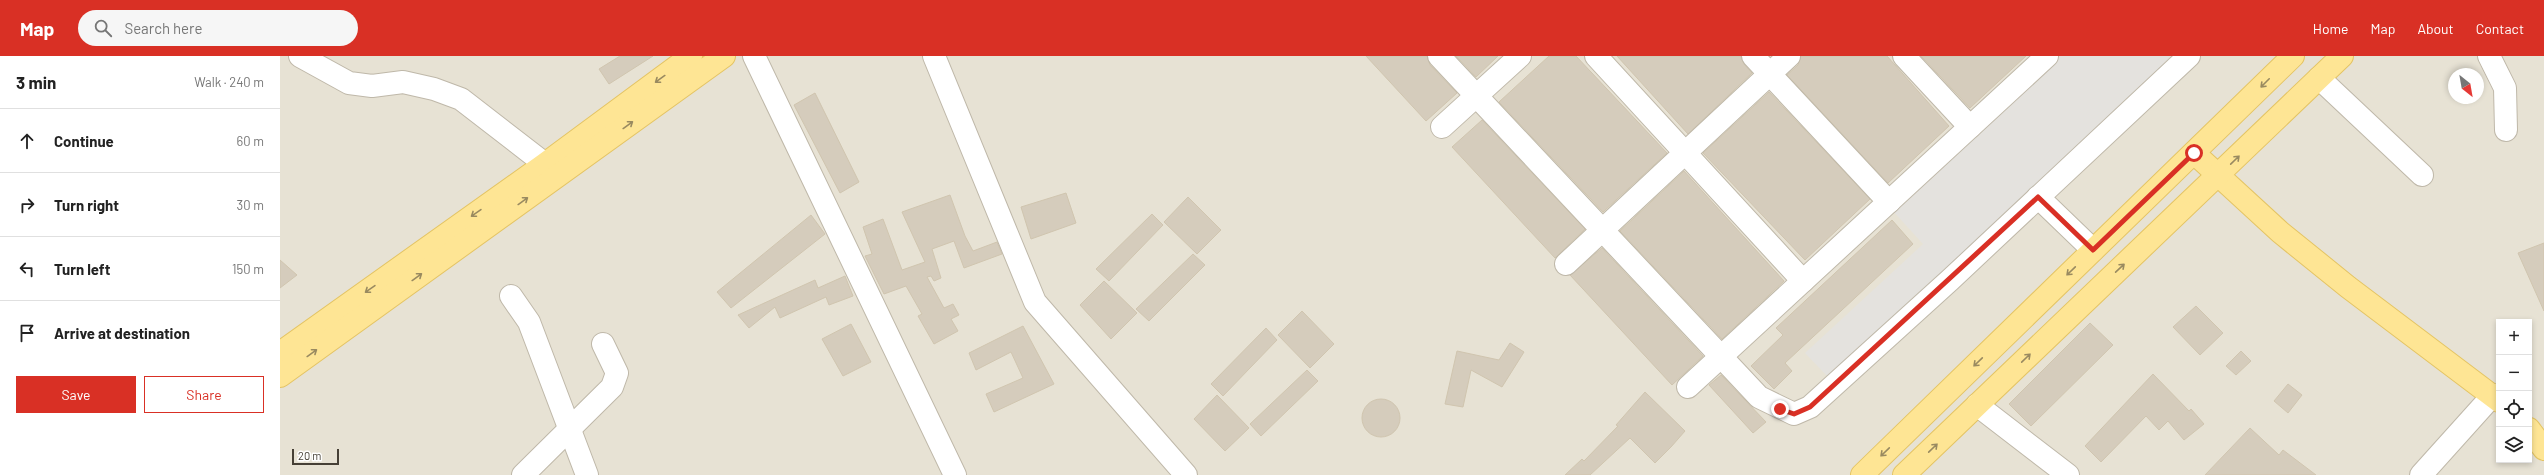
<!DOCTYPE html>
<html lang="en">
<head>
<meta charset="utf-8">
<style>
  :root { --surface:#fff; --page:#f6f6f6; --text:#222; --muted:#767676; --line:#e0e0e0; --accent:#d93025 }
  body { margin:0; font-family:Barlow,sans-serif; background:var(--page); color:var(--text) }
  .controls { position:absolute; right:12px; bottom:12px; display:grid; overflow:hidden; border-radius:0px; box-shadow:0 2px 6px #0003 }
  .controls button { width:36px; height:36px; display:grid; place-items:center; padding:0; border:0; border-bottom:1px solid var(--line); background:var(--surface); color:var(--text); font:20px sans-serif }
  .compass { position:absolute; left:2168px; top:12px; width:36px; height:36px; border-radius:50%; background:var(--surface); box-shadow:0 2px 6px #0003; rotate:149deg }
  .scale { position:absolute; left:12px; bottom:10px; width:47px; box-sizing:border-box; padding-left:4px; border:2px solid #464036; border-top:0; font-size:11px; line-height:14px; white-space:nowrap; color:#464036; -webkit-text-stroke:3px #fff; paint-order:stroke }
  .stop { position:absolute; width:12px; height:12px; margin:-9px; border:3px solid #d93025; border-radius:50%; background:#fff }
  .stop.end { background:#d93025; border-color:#fff; box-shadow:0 1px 4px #0008 }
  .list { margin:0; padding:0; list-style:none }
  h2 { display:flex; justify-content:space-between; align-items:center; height:52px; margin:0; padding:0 16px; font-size:17px }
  h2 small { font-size:13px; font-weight:400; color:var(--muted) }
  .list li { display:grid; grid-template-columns:26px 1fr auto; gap:12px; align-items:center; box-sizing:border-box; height:64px; padding:0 16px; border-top:1px solid var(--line) }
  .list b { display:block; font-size:15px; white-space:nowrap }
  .list em { font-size:13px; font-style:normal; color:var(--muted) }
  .actions { display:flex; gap:8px; padding:12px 16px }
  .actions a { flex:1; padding:9px 0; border:1px solid var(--accent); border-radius:0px; text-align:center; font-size:14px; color:var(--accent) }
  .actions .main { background:var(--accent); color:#fff }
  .icon { flex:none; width:22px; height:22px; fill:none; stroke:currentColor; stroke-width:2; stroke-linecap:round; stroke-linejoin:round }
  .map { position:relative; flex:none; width:2264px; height:419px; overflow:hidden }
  header { display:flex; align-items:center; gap:24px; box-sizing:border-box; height:56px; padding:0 20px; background:var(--accent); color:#fff }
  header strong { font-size:19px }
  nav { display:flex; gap:22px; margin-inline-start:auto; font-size:14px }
  .search { width:280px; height:36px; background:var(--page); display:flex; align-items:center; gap:10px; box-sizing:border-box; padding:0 14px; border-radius:22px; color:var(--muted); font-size:15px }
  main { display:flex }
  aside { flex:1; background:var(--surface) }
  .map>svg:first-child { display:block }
  .residential { fill:#e7e2d4; fill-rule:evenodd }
  .parking { fill:#e4e2de }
  .building { fill:#d5ccbc; stroke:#d0c5af }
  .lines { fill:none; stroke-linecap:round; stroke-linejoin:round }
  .minor-casing { stroke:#bfb8a9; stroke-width:24 }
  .major-casing { stroke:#e4c464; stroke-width:24 }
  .minor { stroke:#fff; stroke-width:22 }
  .major { stroke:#fee594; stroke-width:22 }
  .oneway { stroke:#998a60 }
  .route { stroke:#d93025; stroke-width:5 }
</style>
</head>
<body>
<header>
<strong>Map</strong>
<div class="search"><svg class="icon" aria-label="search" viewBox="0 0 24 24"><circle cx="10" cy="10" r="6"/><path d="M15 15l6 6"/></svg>Search here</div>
<nav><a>Home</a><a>Map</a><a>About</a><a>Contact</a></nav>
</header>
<main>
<aside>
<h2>3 min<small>Walk · 240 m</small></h2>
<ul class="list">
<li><svg class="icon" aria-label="ahead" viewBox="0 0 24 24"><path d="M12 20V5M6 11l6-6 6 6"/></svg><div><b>Continue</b></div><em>60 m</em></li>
<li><svg class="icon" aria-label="right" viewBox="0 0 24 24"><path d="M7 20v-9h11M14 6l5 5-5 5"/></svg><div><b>Turn right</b></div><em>30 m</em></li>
<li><svg class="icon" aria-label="left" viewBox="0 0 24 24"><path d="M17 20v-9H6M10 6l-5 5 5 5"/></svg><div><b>Turn left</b></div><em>150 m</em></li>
<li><svg class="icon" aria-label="arrive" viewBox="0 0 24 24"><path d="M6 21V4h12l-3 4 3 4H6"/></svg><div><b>Arrive at destination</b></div></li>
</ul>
<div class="actions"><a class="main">Save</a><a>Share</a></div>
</aside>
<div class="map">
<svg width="2264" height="419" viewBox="0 0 2264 419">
  <rect width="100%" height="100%" fill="#f3f0e6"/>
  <path class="residential" d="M0,0H2264V419H0ZM2174,18H2198V42H2174ZM2219,266H2249V404H2219Z"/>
  <path class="parking" d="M1780,0H1897L1548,321L1525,297L1643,188L1612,154Z"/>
  <g class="building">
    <path d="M340,0H373L329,28L319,13Z"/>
    <path d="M1086,0H1147L1150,9L1177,37L1146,65Z"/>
    <path d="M1176,0H1218L1196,21Z"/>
    <path d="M1269,0H1296L1387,97L1323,156L1219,46Z"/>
    <path d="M1337,0H1461L1464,8L1472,17L1408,78Z"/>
    <path d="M1521,0H1607L1669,70L1608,127L1507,19L1518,9Z"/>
    <path d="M1641,0H1746L1690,52Z"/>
    <path d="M1489,36L1590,143L1525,204L1423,97Z"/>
    <path d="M535,37L579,126L560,137L514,49Z"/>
    <path d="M1202,64L1305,173L1275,202L1172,91Z"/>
    <path d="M1404,115L1504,225L1442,283L1340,175Z"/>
    <path d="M786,137L796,167L751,183L741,151Z"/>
    <path d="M670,139L685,180L693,195L717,186L722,198L684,212L674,185L652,193L661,222L654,225L651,220L647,221L664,252L673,248L679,259L671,263L678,275L654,288L638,260L642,258L626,230L604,238L585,200L592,198L583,171L603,163L622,214L645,206L622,156Z"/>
    <path d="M908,141L941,174L917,198L884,166Z"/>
    <path d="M872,158L883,169L829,225L816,213Z"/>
    <path d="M531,159L545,178L451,252L437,236Z"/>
    <path d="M1612,164L1633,188L1505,307L1512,315L1494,333L1471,310L1503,279L1496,272Z"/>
    <path d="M2264,187V255L2238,197Z"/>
    <path d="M1322,192L1423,300L1392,329L1290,219Z"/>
    <path d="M913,198L925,209L869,265L856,253Z"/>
    <path d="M0,204L17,219L0,232Z"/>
    <path d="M565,220L573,240L549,249L546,241L500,262L495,251L469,272L458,259L535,224L538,232Z"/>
    <path d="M824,225L857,257L831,283L800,249Z"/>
    <path d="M1916,250L1943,277L1920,299L1893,271Z"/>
    <path d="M1022,255L1054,288L1030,312L998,279Z"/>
    <path d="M1810,267L1833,289L1751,370L1729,348Z"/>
    <path d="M571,268L591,306L563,320L542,283Z"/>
    <path d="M743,270L774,328L714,356L706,338L743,322L731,296L696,314L689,297Z"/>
    <path d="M986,272L997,284L943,340L931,328Z"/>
    <path d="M1230,287L1244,296L1222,331L1191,314L1183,351L1165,348L1177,295L1219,304Z"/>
    <path d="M1961,295L1971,305L1956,319L1946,310Z"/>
    <path d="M1027,314L1038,325L981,380L970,368Z"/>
    <path d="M1873,318L1909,355L1911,353L1924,368L1904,384L1888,365L1879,374L1866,360L1821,406L1805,390Z"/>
    <path d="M1441,319L1486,366L1473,377L1429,329Z"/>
    <path d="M2008,328L2022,339L2008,357L1994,345Z"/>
    <path d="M1365,336L1405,375L1391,391L1375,407L1350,382L1310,419H1285L1302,403L1304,405L1338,370L1336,369Z"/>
    <path d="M937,339L969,372L945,395L914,363Z"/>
    <circle cx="1101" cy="362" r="19"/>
    <path d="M1970,372L1999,399L2003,394L2036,419H1925Z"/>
  </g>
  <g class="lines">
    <g class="minor-casing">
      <g id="minor">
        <path d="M20,0L69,27L92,30L123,26L154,33L181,43L265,108"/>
        <path d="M474,0L675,419"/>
        <path d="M654,0L755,246L906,419"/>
        <path d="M1159,0L1479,341L1514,358L1530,351L1670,224L1909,0"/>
        <path d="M1316,0L1523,225"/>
        <path d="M1473,0L1609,146"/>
        <path d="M1624,0L1690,71"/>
        <path d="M2209,0L2225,32L2226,74"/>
        <path d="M2039,22L2142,119"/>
        <path d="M1162,71L1240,0"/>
        <path d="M1758,141L1813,194"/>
        <path d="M1286,208L1509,0"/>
        <path d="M231,240L249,266L307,419"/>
        <path d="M1408,331L1767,0"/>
        <path d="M1697,349L1788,419"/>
        <path d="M243,419L332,331L337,317L323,288"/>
        <path d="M2141,419L2213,339"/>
      </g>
    </g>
    <g class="major-casing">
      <g id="major">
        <path d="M1914,97L2000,176L2068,231L2219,345"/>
        <path d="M0,297L265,108L411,0"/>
        <path d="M0,320L444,0"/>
        <path d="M2249,373L2264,393"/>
        <path d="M1582,419L2013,0"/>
        <path d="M1624,419L2062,0"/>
      </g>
    </g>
    <use href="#minor" class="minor"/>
    <use href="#major" class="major"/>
  </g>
  <defs><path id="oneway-shaft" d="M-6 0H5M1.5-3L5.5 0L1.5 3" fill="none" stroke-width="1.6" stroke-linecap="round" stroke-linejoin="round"/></defs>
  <g class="oneway">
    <use href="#oneway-shaft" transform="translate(380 23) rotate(144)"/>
    <use href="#oneway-shaft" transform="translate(1985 27) rotate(135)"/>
    <use href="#oneway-shaft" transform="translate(348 69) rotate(-36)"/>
    <use href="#oneway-shaft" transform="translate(1955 104) rotate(-44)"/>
    <use href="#oneway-shaft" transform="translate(243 145) rotate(-36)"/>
    <use href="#oneway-shaft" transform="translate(196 157) rotate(145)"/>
    <use href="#oneway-shaft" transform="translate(1840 212) rotate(-43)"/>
    <use href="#oneway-shaft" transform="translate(1791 215) rotate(136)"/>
    <use href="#oneway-shaft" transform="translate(137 221) rotate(-36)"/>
    <use href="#oneway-shaft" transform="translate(90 233) rotate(145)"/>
    <use href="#oneway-shaft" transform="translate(32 297) rotate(-36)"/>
    <use href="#oneway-shaft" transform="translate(1746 302) rotate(-44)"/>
    <use href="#oneway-shaft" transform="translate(1698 306) rotate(136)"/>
    <use href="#oneway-shaft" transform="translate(1653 392) rotate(-44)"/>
    <use href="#oneway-shaft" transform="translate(1605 396) rotate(136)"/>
  </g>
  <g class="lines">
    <path class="route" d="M1500,353L1514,358L1530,351L1758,141L1813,194L1914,97"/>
  </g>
</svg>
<div class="controls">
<button>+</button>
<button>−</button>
<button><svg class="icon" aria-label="locate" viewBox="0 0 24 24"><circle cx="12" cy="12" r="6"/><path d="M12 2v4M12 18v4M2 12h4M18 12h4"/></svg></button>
<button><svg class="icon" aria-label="layers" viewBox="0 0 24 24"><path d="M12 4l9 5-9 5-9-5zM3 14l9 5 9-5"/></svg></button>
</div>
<svg class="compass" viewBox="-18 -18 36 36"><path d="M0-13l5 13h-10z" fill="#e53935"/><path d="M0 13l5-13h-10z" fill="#767676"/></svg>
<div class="scale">20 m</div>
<div class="stop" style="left:1914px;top:97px"></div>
<div class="stop end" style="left:1500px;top:353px"></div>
</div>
</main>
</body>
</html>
